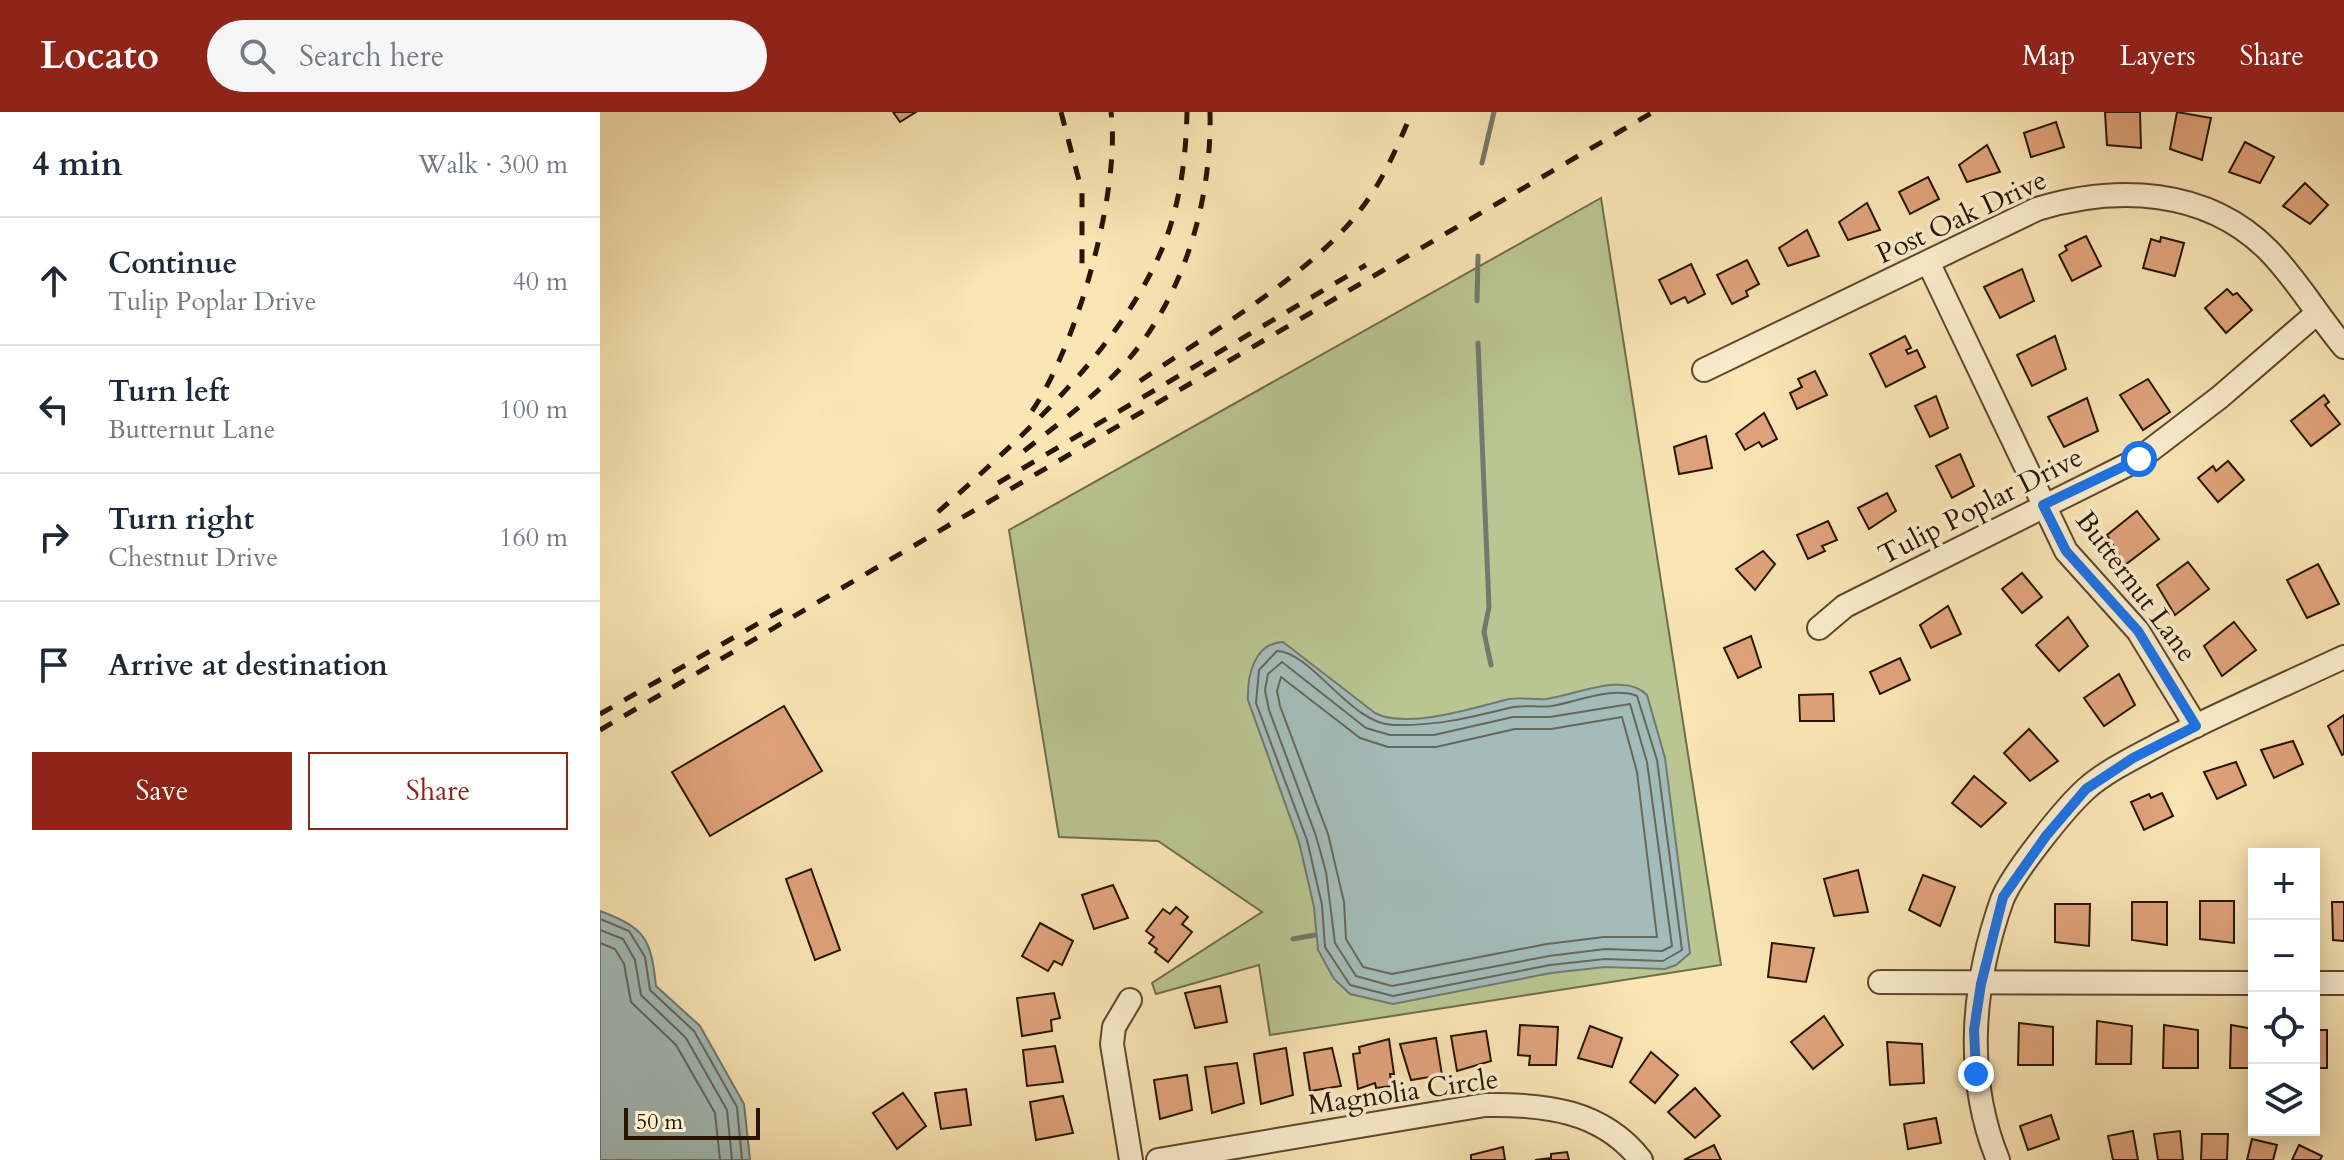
<!DOCTYPE html>
<html lang="en">
<head>
<meta charset="utf-8">
<style>
  :root { --surface:#fff; --page:#f6f6f7; --text:#1f2937; --muted:#747a83; --line:#e0e1e3; --accent:#8f2418 }
  body { margin:0; font-family:Cardo,serif; background:var(--page); color:var(--text) }
  .controls { position:absolute; right:24px; bottom:24px; display:grid; overflow:hidden; border-radius:0px; box-shadow:0 4px 20px #0003 }
  .controls button { width:72px; height:72px; display:grid; place-items:center; padding:0; border:0; border-bottom:2px solid var(--line); background:var(--surface); color:var(--text); font:40px sans-serif }
  .scale { position:absolute; left:24px; bottom:20px; width:136px; box-sizing:border-box; padding-left:8px; border:4px solid #281400; border-top:0; font-size:22px; line-height:28px; white-space:nowrap; color:#281400; -webkit-text-stroke:6px #fceecf; paint-order:stroke }
  .stop { position:absolute; width:24px; height:24px; margin:-18px; border:6px solid #1a73e8; border-radius:50%; background:#fff }
  .stop.end { background:#1a73e8; border-color:#fff; box-shadow:0 2px 8px #0008 }
  .list { margin:0; padding:0; list-style:none }
  h2 { display:flex; justify-content:space-between; align-items:center; height:104px; margin:0; padding:0 32px; font-size:34px }
  h2 small { font-size:26px; font-weight:400; color:var(--muted) }
  .list li { display:grid; grid-template-columns:52px 1fr auto; gap:24px; align-items:center; box-sizing:border-box; height:128px; padding:0 32px; border-top:2px solid var(--line) }
  .list b { display:block; font-size:30px; white-space:nowrap }
  .list p { margin:0; font-size:26px; white-space:nowrap; color:var(--muted) }
  .list em { font-size:26px; font-style:normal; color:var(--muted) }
  .actions { display:flex; gap:16px; padding:24px 32px }
  .actions a { flex:1; padding:18px 0; border:2px solid var(--accent); border-radius:0px; text-align:center; font-size:28px; color:var(--accent) }
  .actions .main { background:var(--accent); color:#fff }
  .icon { flex:none; width:44px; height:44px; fill:none; stroke:currentColor; stroke-width:2; stroke-linecap:round; stroke-linejoin:round }
  .map { position:relative; flex:none; width:1744px; height:1048px; overflow:hidden }
  header { display:flex; align-items:center; gap:48px; box-sizing:border-box; height:112px; padding:0 40px; background:var(--accent); color:#fff }
  header strong { font-size:38px }
  nav { display:flex; gap:44px; margin-inline-start:auto; font-size:28px }
  .search { width:560px; height:72px; background:var(--page); display:flex; align-items:center; gap:20px; box-sizing:border-box; padding:0 28px; border-radius:44px; color:var(--muted); font-size:30px }
  main { display:flex }
  aside { flex:1; background:var(--surface) }
  .map>svg:first-child { display:block }
  .green { fill:#b9c692; stroke:#706d49; stroke-width:2 }
  .water { fill:#a4bcb9; stroke:#72796f; stroke-width:2 }
  .lines { fill:none; stroke-linecap:round; stroke-linejoin:round }
  .shore { stroke:#66685c; stroke-width:2 }
  .stream { stroke:#72796f; stroke-width:5 }
  .building { fill:#e0a37b; stroke:#281400; stroke-width:2 }
  .minor-casing { stroke:#5c482d; stroke-width:26 }
  .minor { stroke:#fceecf; stroke-width:22 }
  .rail { stroke:#281400; stroke-width:5; stroke-dasharray:14 14; stroke-linecap:butt }
  .route { stroke:#1a73e8; stroke-width:10 }
  .labels { text-anchor:middle; stroke-width:7; stroke-linejoin:round; paint-order:stroke }
  .street-label { font-size:28px; fill:#281400; stroke:#fceecf }
</style>
</head>
<body>
<header>
<strong>Locato</strong>
<div class="search"><svg class="icon" aria-label="search" viewBox="0 0 24 24"><circle cx="10" cy="10" r="6"/><path d="M15 15l6 6"/></svg>Search here</div>
<nav><a>Map</a><a>Layers</a><a>Share</a></nav>
</header>
<main>
<aside>
<h2>4 min<small>Walk · 300 m</small></h2>
<ul class="list">
<li><svg class="icon" aria-label="ahead" viewBox="0 0 24 24"><path d="M12 20V5M6 11l6-6 6 6"/></svg><div><b>Continue</b><p>Tulip Poplar Drive</p></div><em>40 m</em></li>
<li><svg class="icon" aria-label="left" viewBox="0 0 24 24"><path d="M17 20v-9H6M10 6l-5 5 5 5"/></svg><div><b>Turn left</b><p>Butternut Lane</p></div><em>100 m</em></li>
<li><svg class="icon" aria-label="right" viewBox="0 0 24 24"><path d="M7 20v-9h11M14 6l5 5-5 5"/></svg><div><b>Turn right</b><p>Chestnut Drive</p></div><em>160 m</em></li>
<li><svg class="icon" aria-label="arrive" viewBox="0 0 24 24"><path d="M6 21V4h12l-3 4 3 4H6"/></svg><div><b>Arrive at destination</b></div></li>
</ul>
<div class="actions"><a class="main">Save</a><a>Share</a></div>
</aside>
<div class="map">
<svg width="1744" height="1048" viewBox="0 0 1744 1048">
  <rect width="100%" height="100%" fill="#fae5b5"/>
  <filter id="stains"><feTurbulence type="fractalNoise" baseFrequency=".0025" numOctaves="4"/><feColorMatrix values="0 0 0 0 .2 0 0 0 0 .09 0 0 0 0 .02 0 0 0 .5 -.17"/></filter>
  <radialGradient id="worn" r=".72"><stop offset=".6" stop-color="#630" stop-opacity="0"/><stop offset="1" stop-color="#630" stop-opacity=".3"/></radialGradient>
  <path class="green" d="M1001,86L1121,853L670,923L659,853L556,882L552,871L662,800L558,729L459,725L409,418Z"/>
  <g class="water">
    <path d="M683,530L775,601C807,618 876,595 909,587C920,585 934,588 946,587C973,584 1025,559 1047,583L1065,646L1090,841L1076,853L1065,857L1005,855L951,861L793,892L750,882L734,867L718,838L714,795L699,730L648,588C647,564 654,531 683,530Z"/>
    <path d="M0,799C45,816 51,826 56,874L100,914L144,992L150,1048H0Z"/>
  </g>
  <g class="lines">
    <g class="shore">
      <path d="M677,539C712,540 751,613 794,613C835,614 869,606 909,596C923,592 938,596 952,594C976,590 1013,574 1037,584L1057,648L1082,838L1063,849L1005,847L950,853L793,884L750,873L725,835L722,793L707,728L656,591L659,558Z"/>
      <path d="M682,550L766,616L790,623H834L913,605H950L1030,592L1047,650L1072,834L1062,839L1005,837L949,844L792,874L756,864L735,831L726,760L716,724L669,598L665,578L668,562Z"/>
      <path d="M681,565L760,626L788,635H836L915,617H951L1022,605L1037,660L1057,825H1004L947,832L792,862L763,855L746,827L744,790L728,722L680,594L677,579Z"/>
      <path d="M0,807L29,819L45,845L50,878L94,919L137,995L142,1048"/>
      <path d="M0,818L23,827L35,848L41,883L86,926L127,998L132,1048"/>
      <path d="M0,831L15,837L24,852L31,890L76,933L115,1001L120,1048"/>
    </g>
    <g class="stream">
      <path d="M882,51L894,0"/>
      <path d="M877,189L878,144"/>
      <path d="M878,231L889,495L884,520L891,553"/>
      <path d="M693,827L715,823"/>
    </g>
  </g>
  <g class="building">
    <path d="M293,0H316L300,10Z"/>
    <path d="M1505,0H1540L1541,36L1507,33Z"/>
    <path d="M1577,0L1611,6L1602,48L1570,37Z"/>
    <path d="M1456,10L1464,35L1431,45L1424,21Z"/>
    <path d="M1645,30L1674,45L1660,71L1629,60Z"/>
    <path d="M1387,33L1400,60L1367,70L1359,53Z"/>
    <path d="M1328,65L1339,87L1310,102L1299,80Z"/>
    <path d="M1705,71L1728,93L1710,112L1683,94Z"/>
    <path d="M1267,91L1280,118L1248,128L1239,110Z"/>
    <path d="M1207,118L1219,144L1188,154L1179,136Z"/>
    <path d="M1486,124L1501,154L1472,169L1459,143L1467,138L1465,134Z"/>
    <path d="M1561,125L1584,131L1575,164L1543,156L1551,127L1560,130Z"/>
    <path d="M1147,148L1159,172L1146,179L1148,184L1132,192L1117,163Z"/>
    <path d="M1091,152L1105,182L1088,191L1085,185L1071,192L1059,168Z"/>
    <path d="M1422,157L1434,189L1400,206L1384,175Z"/>
    <path d="M1627,177L1633,183L1637,181L1652,198L1626,221L1605,196Z"/>
    <path d="M1305,224L1311,236L1306,238L1308,242L1317,238L1325,255L1286,275L1270,242Z"/>
    <path d="M1455,224L1466,257L1432,274L1417,243Z"/>
    <path d="M1215,259L1227,283L1197,297L1190,281L1202,275L1198,267Z"/>
    <path d="M1548,267L1570,300L1543,318L1520,283Z"/>
    <path d="M1724,283L1729,290L1725,293L1740,312L1711,334L1691,309Z"/>
    <path d="M1336,284L1348,316L1330,325L1315,294Z"/>
    <path d="M1487,286L1498,319L1464,335L1448,305Z"/>
    <path d="M1164,301L1177,327L1162,335L1159,330L1145,338L1136,322Z"/>
    <path d="M1106,324L1112,356L1079,362L1074,335Z"/>
    <path d="M1360,342L1374,374L1352,386L1336,354Z"/>
    <path d="M1628,349L1644,368L1618,390L1598,366L1613,354L1616,359Z"/>
    <path d="M1287,381L1296,399L1269,417L1258,396Z"/>
    <path d="M1537,399L1559,427L1525,453L1507,423Z"/>
    <path d="M1228,409L1237,428L1222,434L1225,439L1208,447L1197,423Z"/>
    <path d="M1163,439L1175,452L1155,478L1136,457Z"/>
    <path d="M1588,450L1609,477L1575,503L1557,473Z"/>
    <path d="M1718,452L1739,492L1707,506L1687,468Z"/>
    <path d="M1422,461L1442,485L1422,501L1402,477Z"/>
    <path d="M1348,494L1361,522L1331,536L1320,513Z"/>
    <path d="M1468,505L1488,534L1459,559L1436,533Z"/>
    <path d="M1634,510L1656,538L1622,564L1604,534Z"/>
    <path d="M1151,524L1161,555L1138,566L1124,536Z"/>
    <path d="M1300,546L1310,568L1280,582L1270,560Z"/>
    <path d="M1519,562L1535,593L1504,614L1484,586Z"/>
    <path d="M1233,582L1234,609H1200L1199,583Z"/>
    <path d="M184,594L222,659L110,724L72,660Z"/>
    <path d="M1744,603V642L1742,643L1728,614Z"/>
    <path d="M1429,617L1458,649L1430,669L1404,641Z"/>
    <path d="M1693,629L1703,652L1674,666L1661,638Z"/>
    <path d="M1636,650L1646,673L1617,687L1604,660Z"/>
    <path d="M1374,664L1406,691L1381,715L1352,691Z"/>
    <path d="M1562,681L1573,704L1544,718L1531,690L1549,682L1551,686Z"/>
    <path d="M211,757L240,838L215,848L186,767Z"/>
    <path d="M1258,758L1268,800L1234,804L1224,767Z"/>
    <path d="M1323,763L1355,775L1340,814L1309,798Z"/>
    <path d="M513,773L528,806L494,817L482,783Z"/>
    <path d="M1600,789H1634V831L1600,827Z"/>
    <path d="M1532,790H1567V833L1532,828Z"/>
    <path d="M1732,790H1744V829L1733,828Z"/>
    <path d="M1455,792H1490L1489,834L1455,830Z"/>
    <path d="M576,795L588,805L582,812L592,820L568,850L555,840L557,837L549,831L554,825L546,819L563,797L570,802Z"/>
    <path d="M440,811L473,829L462,853L454,849L448,859L422,844Z"/>
    <path d="M1172,831L1214,836L1206,870L1168,865Z"/>
    <path d="M620,874L627,910L595,916L585,881Z"/>
    <path d="M454,881L460,906L451,908L452,919L422,924L417,886Z"/>
    <path d="M1224,904L1243,933L1213,957L1191,930Z"/>
    <path d="M1497,909L1532,914L1531,952H1496Z"/>
    <path d="M1419,911L1453,915V953H1418Z"/>
    <path d="M920,913L958,915L956,953H929L930,944L918,943Z"/>
    <path d="M1564,913L1598,918V956H1563Z"/>
    <path d="M1631,913L1654,917V956H1630Z"/>
    <path d="M990,914L1022,926L1012,955L978,946Z"/>
    <rect x="1714" y="918" width="13" height="38"/>
    <path d="M886,919L891,949L857,959L851,924Z"/>
    <path d="M836,926L842,963L811,968L800,932Z"/>
    <path d="M789,927L794,962H790L792,974L776,976L775,971L758,977L753,942L760,941L759,935Z"/>
    <path d="M1287,930L1322,932L1324,971L1290,973Z"/>
    <path d="M455,934L463,970L427,974L423,938Z"/>
    <path d="M686,936L693,983L661,992L654,942Z"/>
    <path d="M732,936L741,974L710,979L704,941Z"/>
    <path d="M1051,940L1078,963L1055,991L1030,970Z"/>
    <path d="M637,951L644,991L612,1001L605,955Z"/>
    <path d="M587,963L592,998L560,1007L554,968Z"/>
    <path d="M1095,976L1120,1004L1095,1026L1068,1000Z"/>
    <path d="M366,977L371,1013L341,1017L335,981Z"/>
    <path d="M303,981L326,1014L297,1037L273,1001Z"/>
    <path d="M463,984L473,1021L436,1028L430,990Z"/>
    <path d="M1451,1003L1459,1027L1428,1038L1420,1014Z"/>
    <path d="M1336,1006L1341,1031L1308,1037L1304,1012Z"/>
    <path d="M1533,1019L1538,1048H1513L1508,1024Z"/>
    <path d="M1580,1019L1583,1048H1558L1554,1022Z"/>
    <path d="M1602,1022H1628L1627,1048H1601Z"/>
    <path d="M1652,1027L1677,1033L1673,1048H1647Z"/>
    <path d="M1114,1033L1121,1048H1084Z"/>
    <path d="M1699,1033L1722,1044L1720,1048H1692Z"/>
    <path d="M903,1035L905,1048H871V1043Z"/>
    <path d="M967,1040L969,1048H935L951,1046V1042Z"/>
  </g>
  <g class="lines">
    <g class="minor-casing">
      <g id="minor">
        <path d="M1329,152L1466,439L1538,519L1596,614"/>
        <path d="M1104,258L1437,97C1516,73 1606,76 1668,138C1696,166 1718,204 1744,235"/>
        <path d="M1219,516L1245,494L1539,347L1620,285L1716,202"/>
        <path d="M1280,870L1654,871"/>
        <path d="M1714,871H1744"/>
        <path d="M530,888L514,915L512,932L531,1048"/>
        <path d="M558,1048L885,993C944,992 1002,998 1041,1048"/>
        <path d="M1398,1048C1364,964 1372,873 1402,788C1412,762 1464,697 1486,677C1507,658 1538,644 1563,630C1622,600 1684,573 1744,545"/>
      </g>
    </g>
    <use href="#minor" class="minor"/>
    <g class="rail">
      <path d="M461,0L482,80V152"/>
      <path d="M540,269C605,224 716,159 761,97C783,69 798,33 812,0"/>
      <path d="M432,299C477,233 521,79 511,0"/>
      <path d="M424,339C457,313 489,289 518,259C582,192 612,92 610,0"/>
      <path d="M398,371L766,153"/>
      <path d="M338,400C419,328 519,239 562,137C580,94 586,46 587,0"/>
      <path d="M0,602L194,491"/>
      <path d="M0,618L1053,0"/>
    </g>
  </g>
  <g class="lines">
    <path class="route" d="M1376,962L1374,918L1381,872L1403,785L1446,724L1486,677L1533,646L1596,614L1538,519L1466,439L1443,393L1539,347"/>
  </g>
  <g class="labels">
    <g class="street-label">
      <text transform="translate(1361 104) rotate(-25)" y="10">Post Oak Drive</text>
      <text transform="translate(1380 393) rotate(-27)" y="10">Tulip Poplar Drive</text>
      <text transform="translate(1537 474) rotate(53)" y="10">Butternut Lane</text>
      <text transform="translate(803 979) rotate(-8)" y="10">Magnolia Circle</text>
    </g>
  </g>
  <rect width="100%" height="100%" filter="url(#stains)"/>
  <rect width="100%" height="100%" fill="url(#worn)"/>
</svg>
<div class="controls">
<button>+</button>
<button>−</button>
<button><svg class="icon" aria-label="locate" viewBox="0 0 24 24"><circle cx="12" cy="12" r="6"/><path d="M12 2v4M12 18v4M2 12h4M18 12h4"/></svg></button>
<button><svg class="icon" aria-label="layers" viewBox="0 0 24 24"><path d="M12 4l9 5-9 5-9-5zM3 14l9 5 9-5"/></svg></button>
</div>
<div class="scale">50 m</div>
<div class="stop" style="left:1539px;top:347px"></div>
<div class="stop end" style="left:1376px;top:962px"></div>
</div>
</main>
</body>
</html>
